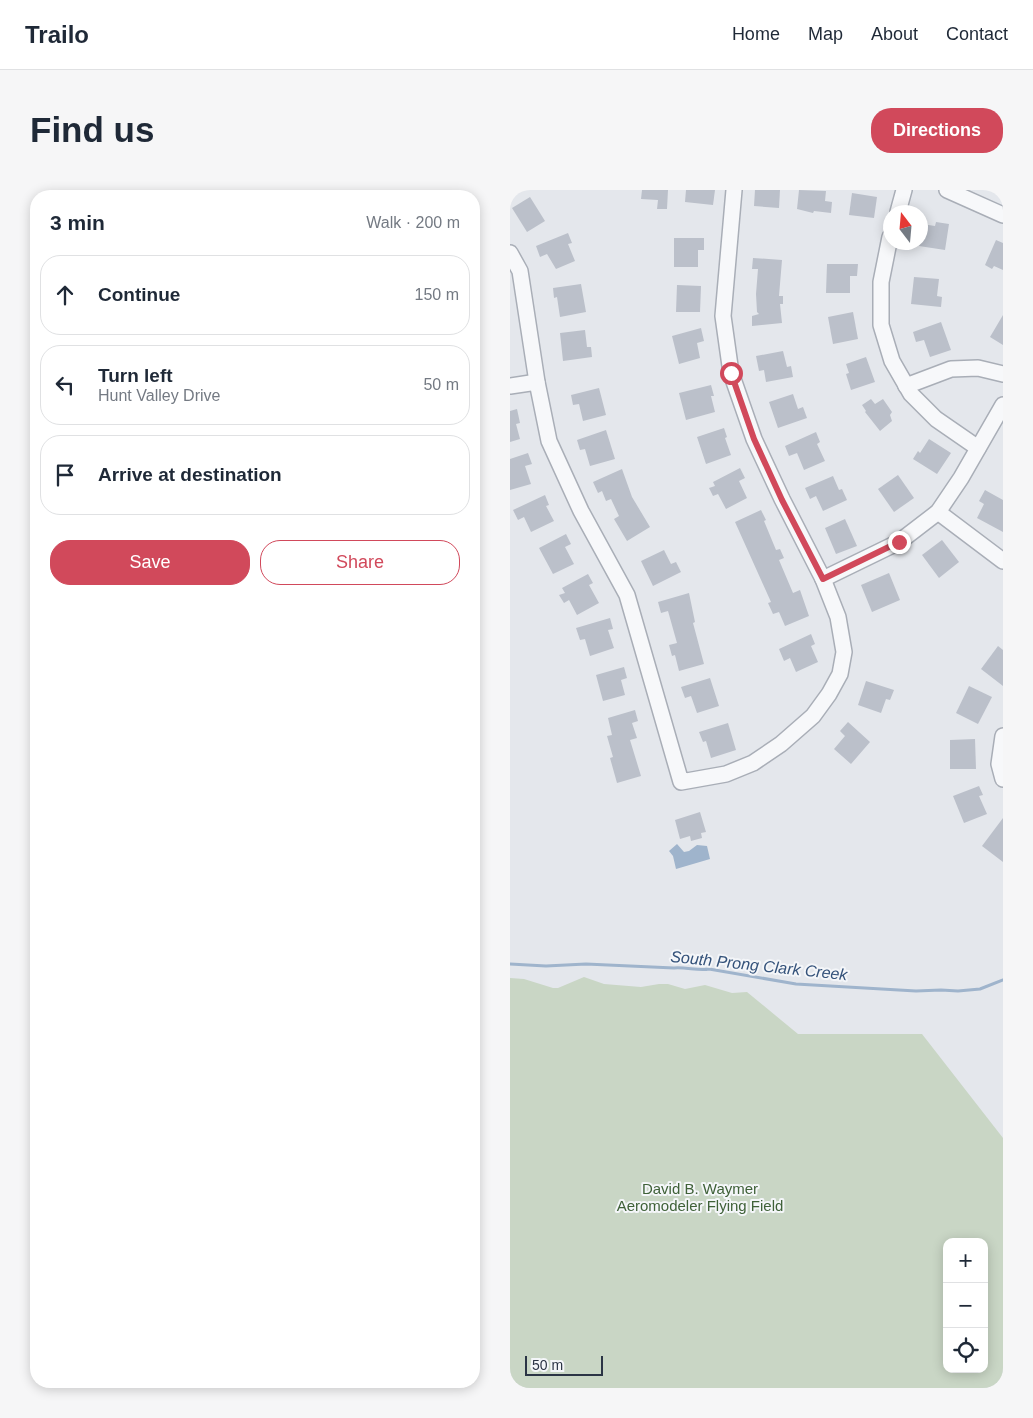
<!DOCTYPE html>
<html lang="en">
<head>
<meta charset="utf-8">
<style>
  :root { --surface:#fff; --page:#f6f6f7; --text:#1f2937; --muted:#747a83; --line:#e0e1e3; --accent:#d1495b }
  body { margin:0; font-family:Arial,sans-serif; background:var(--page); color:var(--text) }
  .controls { position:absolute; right:15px; bottom:15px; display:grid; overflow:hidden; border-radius:10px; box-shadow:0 2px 12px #0003 }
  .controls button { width:45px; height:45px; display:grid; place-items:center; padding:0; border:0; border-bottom:1px solid var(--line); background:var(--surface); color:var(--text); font:25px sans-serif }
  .compass { position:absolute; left:373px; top:15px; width:45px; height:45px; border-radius:50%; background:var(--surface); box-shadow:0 2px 12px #0003; rotate:344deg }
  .scale { position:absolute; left:15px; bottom:12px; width:78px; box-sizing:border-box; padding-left:5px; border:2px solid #2b3445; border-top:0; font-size:14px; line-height:18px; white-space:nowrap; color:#2b3445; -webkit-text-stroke:4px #f4f6f9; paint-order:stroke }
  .stop { position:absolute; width:15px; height:15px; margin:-11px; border:4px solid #d1495b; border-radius:50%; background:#fff }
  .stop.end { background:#d1495b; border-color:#fff; box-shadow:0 1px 5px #0008 }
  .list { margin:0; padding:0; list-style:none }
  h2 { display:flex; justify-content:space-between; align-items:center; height:65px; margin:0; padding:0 20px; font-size:21px }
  h2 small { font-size:16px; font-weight:400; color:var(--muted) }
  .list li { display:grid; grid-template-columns:32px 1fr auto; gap:15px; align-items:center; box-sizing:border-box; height:80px; margin:0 10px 10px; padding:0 10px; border:1px solid var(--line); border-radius:20px }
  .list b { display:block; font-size:19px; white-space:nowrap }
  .list p { margin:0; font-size:16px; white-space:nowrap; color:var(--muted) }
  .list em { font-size:16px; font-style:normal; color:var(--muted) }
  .actions { display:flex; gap:10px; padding:15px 20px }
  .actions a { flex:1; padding:11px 0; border:1px solid var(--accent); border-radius:20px; text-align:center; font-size:18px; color:var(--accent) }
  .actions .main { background:var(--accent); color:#fff }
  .icon { flex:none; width:28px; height:28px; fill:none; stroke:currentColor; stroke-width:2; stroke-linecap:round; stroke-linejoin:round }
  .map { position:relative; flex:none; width:493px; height:1198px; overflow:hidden; border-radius:20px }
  header { display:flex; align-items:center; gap:30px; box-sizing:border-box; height:70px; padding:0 25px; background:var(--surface); border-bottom:1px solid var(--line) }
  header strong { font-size:24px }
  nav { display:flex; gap:28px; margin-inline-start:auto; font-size:18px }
  .intro { display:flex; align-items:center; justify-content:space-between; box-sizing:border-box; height:120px; padding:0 30px }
  h1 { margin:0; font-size:35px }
  .button { padding:12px 22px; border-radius:20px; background:var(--accent); color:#fff; font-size:18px; font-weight:700 }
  main { display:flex; gap:30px; padding:0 30px }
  aside { flex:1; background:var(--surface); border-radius:20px; box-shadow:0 2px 12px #0003 }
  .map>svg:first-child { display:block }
  .green { fill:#c9d6c5; fill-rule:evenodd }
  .water { fill:#9fb4cc }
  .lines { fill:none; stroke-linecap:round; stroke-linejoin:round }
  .stream { stroke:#9fb4cc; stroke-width:3 }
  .building { fill:#bbc0ca }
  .minor-casing { stroke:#a9aeb7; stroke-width:18 }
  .minor { stroke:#f7f8fa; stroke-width:15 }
  .route { stroke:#d1495b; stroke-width:6 }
  .labels { text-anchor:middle; stroke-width:4; stroke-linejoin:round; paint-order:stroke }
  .park-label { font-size:15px; fill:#3f6138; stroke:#f4f6f9 }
  .water-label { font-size:16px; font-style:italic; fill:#34527a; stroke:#f4f6f9 }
</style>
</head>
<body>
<header>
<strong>Trailo</strong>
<nav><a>Home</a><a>Map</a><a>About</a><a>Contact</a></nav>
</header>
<div class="intro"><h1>Find us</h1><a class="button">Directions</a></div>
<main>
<aside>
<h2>3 min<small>Walk · 200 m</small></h2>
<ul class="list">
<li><svg class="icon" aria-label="ahead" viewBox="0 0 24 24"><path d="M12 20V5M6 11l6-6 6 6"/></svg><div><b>Continue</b></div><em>150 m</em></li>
<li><svg class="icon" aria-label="left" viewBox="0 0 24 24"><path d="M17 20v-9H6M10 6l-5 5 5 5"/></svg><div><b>Turn left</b><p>Hunt Valley Drive</p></div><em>50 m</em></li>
<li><svg class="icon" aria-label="arrive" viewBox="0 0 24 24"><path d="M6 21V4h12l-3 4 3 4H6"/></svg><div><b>Arrive at destination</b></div></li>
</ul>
<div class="actions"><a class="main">Save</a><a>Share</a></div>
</aside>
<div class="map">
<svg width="493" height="1198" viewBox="0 0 493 1198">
  <rect width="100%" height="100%" fill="#e4e7ec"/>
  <path class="green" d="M74,787L94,794L131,797L149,794H158L175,799L195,795L222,803L237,802L288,844H412L493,948V1198H0V788L14,789L43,798H48ZM437,1052H474V1179H437Z"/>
  <path class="water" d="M167,654L174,662L179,661L187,655L197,656L200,669L166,679L163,666L159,661Z"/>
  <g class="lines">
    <path class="stream" d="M0,774L36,776L76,774L164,778C176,777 189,781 199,779L286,794L406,801L431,800L448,801L470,799L493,790"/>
  </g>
  <g class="building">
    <path d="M132,0H158L157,19H147L148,10L131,9Z"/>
    <path d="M176,0H205L203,15L175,12Z"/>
    <path d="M245,0H270L269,18L244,16Z"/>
    <path d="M289,0L316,1L315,11L322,12L321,23L304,21L303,23L287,19Z"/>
    <path d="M342,3L367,7L364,28L339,25Z"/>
    <path d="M20,7L35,31L17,42L2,18Z"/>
    <path d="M426,32L439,34L435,60L409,56L412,34L425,36Z"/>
    <path d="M58,43L62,53L58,54L65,71L46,79L37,64L30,67L26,56Z"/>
    <path d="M164,48H194V60H188V77H164Z"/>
    <path d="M486,50L493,53V80L484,76L482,79L475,75Z"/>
    <path d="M243,68L272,70L269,106H273V114H270L272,133L242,136V126L249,124L247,122L246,104L248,79H242Z"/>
    <path d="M317,74H348L347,86H340V103H316Z"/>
    <path d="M404,87L429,89L427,106L432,107L431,117L401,114Z"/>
    <path d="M71,94L76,122L50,127L47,107L44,108L43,98Z"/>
    <path d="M167,95L191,96L190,122H166Z"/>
    <path d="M343,122L348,149L323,154L318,127Z"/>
    <path d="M493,125V155L480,147Z"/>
    <path d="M431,132L441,160L420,167L414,150L406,152L403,142Z"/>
    <path d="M191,138L194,151L187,153L190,168L169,174L162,146Z"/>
    <path d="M75,140L77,157H81L82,167L53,171L50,143Z"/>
    <path d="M273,161L277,177L281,176L283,187L256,192L254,180L249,181L246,166Z"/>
    <path d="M356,167L365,192L341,200L336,184L339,183L336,174Z"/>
    <path d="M201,195L204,206H201L205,222L176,230L169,203Z"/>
    <path d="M89,198L96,225L73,231L69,214L63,215L61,205Z"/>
    <path d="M283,204L288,219L293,217L297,228L268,238L259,212Z"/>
    <path d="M361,209L365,214L373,209L382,222L380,225L382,231L370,241L355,222L356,221L352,215Z"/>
    <path d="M7,219L10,233L6,234L10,249L0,252V221Z"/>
    <path d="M214,238L217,247L215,248L221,265L196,274L187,247Z"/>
    <path d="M96,240L105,269L80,276L75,259L70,260L67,250Z"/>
    <path d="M306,242L310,252L307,254L315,271L294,280L287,263L279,266L275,256Z"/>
    <path d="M419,249L441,263L427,284L403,269L408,261L410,263Z"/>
    <path d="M18,263L22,274L15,276L21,294L0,300V269Z"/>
    <path d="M230,278L235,288L229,291L237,308L216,319L208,304L203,306L199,298L205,296L203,292Z"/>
    <path d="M112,279L122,307L140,337L117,351L104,329L109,326L101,309L96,311L92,301L88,303L83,292Z"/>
    <path d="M388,285L404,308L384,322L368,299Z"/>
    <path d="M323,286L329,300L332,299L337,310L313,321L306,306L300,309L295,298Z"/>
    <path d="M475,300L493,310V342L467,328L474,314L469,311Z"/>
    <path d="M35,305L39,315L36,316L44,331L21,342L14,327L8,330L3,320Z"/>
    <path d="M251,320L256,330L254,331L266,360L270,359L274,368L269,370L283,403L290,400L299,426L275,436L269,422L263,424L258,413L261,412L225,332Z"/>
    <path d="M335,329L347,356L326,364L315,338Z"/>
    <path d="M56,344L61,354L55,357L64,374L43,384L29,358Z"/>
    <path d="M432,350L449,372L429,388L412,365Z"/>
    <path d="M154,360L161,374L166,372L171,382L143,396L131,371Z"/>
    <path d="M379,383L390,410L362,422L351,395Z"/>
    <path d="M78,384L83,393L79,395L89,413L67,425L59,410L54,413L49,405L55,403L52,398Z"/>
    <path d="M179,403L185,432L183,433L194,474L169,481L165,465L162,466L159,455L167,453L158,421L151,423L148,412Z"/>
    <path d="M100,428L103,439L98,440L104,458L80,466L75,449L70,450L66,438Z"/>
    <path d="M301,444L305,454L301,456L308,472L286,482L280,468L274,471L269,459Z"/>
    <path d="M488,456L493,460V496L471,479Z"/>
    <path d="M114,477L117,488L111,490L115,505L93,511L86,485Z"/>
    <path d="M200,488L209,516L187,523L181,506L175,508L171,497Z"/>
    <path d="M356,491L384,500L380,510L376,509L371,523L348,515Z"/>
    <path d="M459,496L482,507L468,534L446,523Z"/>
    <path d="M125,520L128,531L122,533L127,548L120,550L131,586L107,593L100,568L103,567L97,546L102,545L98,528Z"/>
    <path d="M338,532L360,552L341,574L324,559L335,546L330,541Z"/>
    <path d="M218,533L226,560L201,568L196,551L193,552L189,542Z"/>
    <path d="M465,549L466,579H440V550Z"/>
    <path d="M469,596L473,605L469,606L477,624L454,633L443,606Z"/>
    <path d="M190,622L196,642L191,643L192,648L181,651L180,646L170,649L165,630Z"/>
    <path d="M493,628V672L472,656Z"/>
  </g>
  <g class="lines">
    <g class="minor-casing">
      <g id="minor">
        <path d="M437,0L493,25"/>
        <path d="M388,22L394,0"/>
        <path d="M380,47L371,92V135L382,171L401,204L426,229L468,258"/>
        <path d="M0,63L10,81L27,192L39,251L71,321L117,405L171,592L216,584L243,573L271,554L303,526L319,504L330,484L334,462L328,427L313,389L272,309L244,249L221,183L213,126L224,0"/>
        <path d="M0,196L27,192"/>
        <path d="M396,196L441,179L468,178L493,184"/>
        <path d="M428,322L493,371"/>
        <path d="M313,389L389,352L428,322L451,288L493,215"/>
        <path d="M493,546L489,574L493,589"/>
      </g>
    </g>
    <use href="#minor" class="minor"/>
  </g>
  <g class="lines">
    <path class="route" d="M221,183L244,249L272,310L313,389L389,352"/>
  </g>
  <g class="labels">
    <g class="park-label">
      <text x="190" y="1004">David B. Waymer<tspan x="190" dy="17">Aeromodeler Flying Field</tspan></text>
    </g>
    <g class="water-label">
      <text transform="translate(249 775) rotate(6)" y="6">South Prong Clark Creek</text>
    </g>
  </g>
</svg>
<div class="controls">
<button>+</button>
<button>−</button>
<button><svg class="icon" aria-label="locate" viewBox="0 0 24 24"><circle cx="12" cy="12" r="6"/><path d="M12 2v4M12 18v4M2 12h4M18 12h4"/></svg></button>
</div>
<svg class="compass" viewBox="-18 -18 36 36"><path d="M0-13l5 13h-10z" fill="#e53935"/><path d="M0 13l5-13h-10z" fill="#747a83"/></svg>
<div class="scale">50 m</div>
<div class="stop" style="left:221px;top:183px"></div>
<div class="stop end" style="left:389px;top:352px"></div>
</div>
</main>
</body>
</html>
